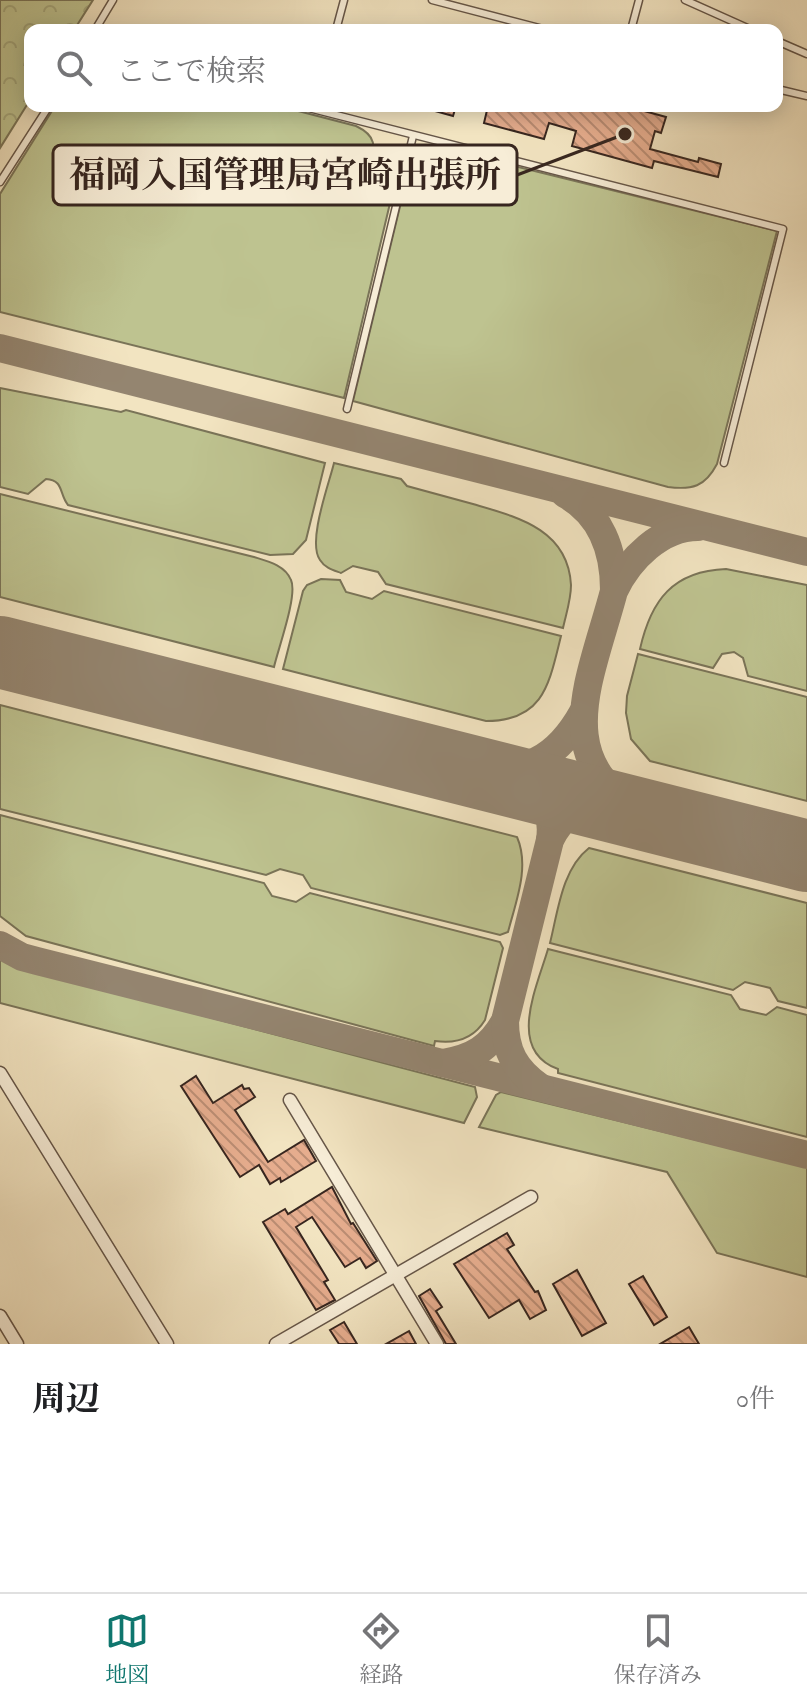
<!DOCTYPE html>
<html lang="ja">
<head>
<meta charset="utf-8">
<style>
  :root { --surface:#fff; --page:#f2f2f2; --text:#202124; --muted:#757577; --line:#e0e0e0; --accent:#0f766e }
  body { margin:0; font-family:"IM FELL Double Pica","Noto Serif JP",serif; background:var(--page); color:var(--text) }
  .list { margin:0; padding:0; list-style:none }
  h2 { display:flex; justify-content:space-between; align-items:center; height:104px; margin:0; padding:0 32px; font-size:34px }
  h2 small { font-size:26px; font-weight:400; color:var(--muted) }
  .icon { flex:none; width:44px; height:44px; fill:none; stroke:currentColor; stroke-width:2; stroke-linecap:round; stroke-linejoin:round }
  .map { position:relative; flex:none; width:807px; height:1344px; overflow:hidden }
  .search { position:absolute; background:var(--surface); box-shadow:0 4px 20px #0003; left:24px; right:24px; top:24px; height:88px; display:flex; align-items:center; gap:20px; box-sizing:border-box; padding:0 28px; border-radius:16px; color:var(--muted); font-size:30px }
  .sheet { height:248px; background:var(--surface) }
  nav { display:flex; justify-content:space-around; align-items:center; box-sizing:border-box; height:112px; border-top:2px solid var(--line); background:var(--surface); font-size:22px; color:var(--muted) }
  nav a { display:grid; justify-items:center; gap:4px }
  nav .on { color:var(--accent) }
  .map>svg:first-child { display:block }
  .green { fill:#bec390; stroke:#7a7458; stroke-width:2 }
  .forest { fill:url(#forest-crowns); stroke:#7a7458; stroke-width:2 }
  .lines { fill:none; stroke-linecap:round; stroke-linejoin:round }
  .taxiway { stroke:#948570; stroke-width:28 }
  .runway { stroke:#948570; stroke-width:72 }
  .building { fill:url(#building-back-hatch); stroke:#37261f; stroke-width:2 }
  .lane-casing { stroke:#665648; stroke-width:9 }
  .street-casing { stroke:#665648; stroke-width:15 }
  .lane { stroke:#f7edd7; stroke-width:6 }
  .street { stroke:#f7edd7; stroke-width:12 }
  .leader { fill:none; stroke:#37261f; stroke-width:3 }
  .callout-dot { fill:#37261f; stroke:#f7edd7; stroke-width:3 }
  .callout { fill:#f7edd7; stroke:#37261f; stroke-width:3 }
  .callout-label { font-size:36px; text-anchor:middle; font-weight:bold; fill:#37261f }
</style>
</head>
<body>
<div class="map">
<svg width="807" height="1344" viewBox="0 0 807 1344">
  <defs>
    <pattern id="forest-crowns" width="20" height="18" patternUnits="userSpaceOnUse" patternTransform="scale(2)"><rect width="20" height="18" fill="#bec390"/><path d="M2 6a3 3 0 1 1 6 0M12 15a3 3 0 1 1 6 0" fill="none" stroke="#a4a77c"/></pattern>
    <pattern id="building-back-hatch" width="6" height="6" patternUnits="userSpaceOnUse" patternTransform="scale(2)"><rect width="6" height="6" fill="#e6ad8e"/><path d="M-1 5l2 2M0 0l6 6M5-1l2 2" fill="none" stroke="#bb8d73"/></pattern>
  </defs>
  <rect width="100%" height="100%" fill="#f2e4c1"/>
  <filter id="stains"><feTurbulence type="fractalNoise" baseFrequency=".0025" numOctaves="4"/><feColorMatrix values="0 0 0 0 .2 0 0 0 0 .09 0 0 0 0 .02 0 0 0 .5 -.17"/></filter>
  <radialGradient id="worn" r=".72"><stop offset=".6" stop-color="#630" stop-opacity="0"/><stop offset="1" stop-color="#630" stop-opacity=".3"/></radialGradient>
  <g class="green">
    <path d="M55,106H279L356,126C381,138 373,150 368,171L395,182L344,398L0,312V194Z"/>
    <path d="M431,155L470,165L474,156L777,231L717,464C705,487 692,490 668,487L353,401L410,165L418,156Z"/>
    <path d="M0,388L121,412L126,410L325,463L306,540L293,554L270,555L68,505C59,494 64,480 46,479L28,494L0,487Z"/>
    <path d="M334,463L401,479L407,486C429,492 451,498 473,504C517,517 568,529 571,585C571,600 566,614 563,628L386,584L378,572L353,566L341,573C333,570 325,568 320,560C307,542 329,484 334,463Z"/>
    <path d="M0,494L254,557C267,561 285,565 291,580C298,595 278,649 274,667L0,597Z"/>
    <path d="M726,569L807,585V691L748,676L743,658L734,652L722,654L713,668L640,649C651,600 673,571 726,569Z"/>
    <path d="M321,579L340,580L346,592L372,599L384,591L561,636C549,684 544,721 486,721L283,669L303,591L307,585Z"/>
    <path d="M638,654L807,697V801L650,761L631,739L626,713L627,696Z"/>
    <path d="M0,705L517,837C530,867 516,901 508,932L500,935L311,888L303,875L280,869L266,875L0,809Z"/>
    <path d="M0,815L264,883L272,896L296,902L310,893L500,942L503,948L485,1020C474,1038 456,1044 435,1041L434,1046L26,936L0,916Z"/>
    <path d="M589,848L807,903V1008L778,1001L770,988L745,982L733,990L550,943C558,911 562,869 589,848Z"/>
    <path d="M548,949L731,995L740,1009L766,1015L777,1007L807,1015V1137L558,1073V1069C506,1050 537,987 548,949Z"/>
    <path d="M0,957L26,969L475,1087L477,1097L464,1123L0,1003Z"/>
    <path d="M501,1092L807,1167V1277L717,1253L667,1172L479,1127L496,1095Z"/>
  </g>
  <path class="forest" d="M0,0H93L74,30H30V100L0,148Z"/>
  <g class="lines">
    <g class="taxiway">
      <path d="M0,348L807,552"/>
      <path d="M565,494C601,514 614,551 614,590"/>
      <path d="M470,770C524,774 556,761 583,712"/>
      <path d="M504,779C536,791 555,803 550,840"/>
      <path d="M655,818C544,767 590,682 614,591C629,559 661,527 698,527"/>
      <path d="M0,945L22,957L37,961L807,1155"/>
      <path d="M443,1063C473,1058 490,1048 505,1021"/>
      <path d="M540,1087C515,1070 505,1051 505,1021L550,840C563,813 582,803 612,807"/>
    </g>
    <path class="runway" d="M0,652L807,856"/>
  </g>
  <g class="building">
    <path d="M429,106H456L453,116L428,109Z"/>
    <path d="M488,106H626L666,117L661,133L655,131L650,149L698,162L699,158L721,164L718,177L654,161L652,168L572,146L576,131L549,123L544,139L484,123Z"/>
    <path d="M196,1076L213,1103L242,1085L244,1089L249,1088L255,1097L235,1110L268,1162L304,1140L316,1161L281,1182L280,1178L270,1184L259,1165L240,1177L181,1086Z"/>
    <path d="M332,1187L351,1224L353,1223L377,1261L366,1268L360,1258L345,1267L312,1217L296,1227L328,1280L324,1282L335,1300L316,1310L263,1222L285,1209L288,1214Z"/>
    <path d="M507,1233L514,1245L507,1249L535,1292L538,1291L546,1310L530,1319L519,1300L489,1318L454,1264Z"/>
    <path d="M577,1270L606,1323L582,1336L553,1284Z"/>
    <path d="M643,1276L667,1317L654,1325L629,1284Z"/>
    <path d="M430,1289L442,1307L436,1311L456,1344H446L419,1296Z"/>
    <path d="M344,1322L357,1344H339L330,1330Z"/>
    <path d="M689,1327L699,1344H660Z"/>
    <path d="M409,1331L416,1344H386Z"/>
  </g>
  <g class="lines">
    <g class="lane-casing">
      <g id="lane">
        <path d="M432,0L547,30"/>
        <path d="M685,0L752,30"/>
        <path d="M95,30L113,0"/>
        <path d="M336,30L344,0"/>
        <path d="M631,30L639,0"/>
        <path d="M777,41L807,54"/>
        <path d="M777,89L807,96"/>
        <path d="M301,106L783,229L724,463"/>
        <path d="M0,182L49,106"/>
        <path d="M347,409L413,136"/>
      </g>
    </g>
    <g class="street-casing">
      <g id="street">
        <path d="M0,1073L167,1344"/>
        <path d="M290,1100L437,1344"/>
        <path d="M0,1316L17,1344"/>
        <path d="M276,1344L531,1197"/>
      </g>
    </g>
    <use href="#lane" class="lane"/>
    <use href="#street" class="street"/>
  </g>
  <path class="leader" d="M625 134L517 175"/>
  <circle class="callout-dot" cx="625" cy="134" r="8"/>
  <rect class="callout" x="53" y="145" width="464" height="60" rx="8"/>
  <g class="callout-label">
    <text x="285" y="187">福岡入国管理局宮崎出張所</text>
  </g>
  <rect width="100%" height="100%" filter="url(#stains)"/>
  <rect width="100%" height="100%" fill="url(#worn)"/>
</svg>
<div class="search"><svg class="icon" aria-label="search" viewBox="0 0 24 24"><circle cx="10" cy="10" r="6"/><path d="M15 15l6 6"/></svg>ここで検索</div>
</div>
<section class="sheet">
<h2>周辺<small>0件</small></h2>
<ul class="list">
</ul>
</section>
<nav>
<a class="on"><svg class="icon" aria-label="map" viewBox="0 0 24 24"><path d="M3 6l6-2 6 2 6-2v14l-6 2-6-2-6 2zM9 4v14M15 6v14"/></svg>地図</a>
<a><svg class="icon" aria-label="directions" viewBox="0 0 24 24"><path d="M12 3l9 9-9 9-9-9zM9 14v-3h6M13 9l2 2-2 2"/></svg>経路</a>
<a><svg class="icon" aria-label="saved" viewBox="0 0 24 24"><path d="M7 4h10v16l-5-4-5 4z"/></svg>保存済み</a>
</nav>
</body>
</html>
